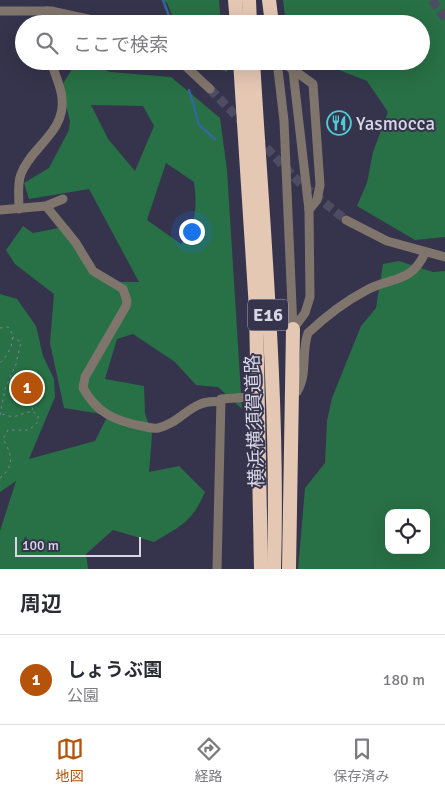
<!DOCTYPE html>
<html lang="ja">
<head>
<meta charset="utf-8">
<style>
  :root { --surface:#fff; --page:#f2f2f3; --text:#2b2b33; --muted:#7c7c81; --line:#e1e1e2; --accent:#b45309 }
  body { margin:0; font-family:Signika,"Noto Sans JP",sans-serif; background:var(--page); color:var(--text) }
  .controls { position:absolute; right:15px; bottom:15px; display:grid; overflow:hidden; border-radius:10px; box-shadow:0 5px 20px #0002 }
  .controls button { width:45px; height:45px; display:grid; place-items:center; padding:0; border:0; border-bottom:1px solid var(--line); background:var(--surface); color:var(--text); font:25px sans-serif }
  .scale { position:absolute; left:15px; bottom:12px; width:126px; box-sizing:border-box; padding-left:5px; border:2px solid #d7d7e6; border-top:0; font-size:14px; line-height:18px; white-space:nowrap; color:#d7d7e6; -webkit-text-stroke:4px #35344c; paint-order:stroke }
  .you { position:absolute; left:191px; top:231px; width:18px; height:18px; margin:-12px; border:4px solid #fff; border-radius:50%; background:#1a73e8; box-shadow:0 0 0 8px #1a73e833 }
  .badge { display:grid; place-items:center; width:32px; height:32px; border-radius:50%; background:var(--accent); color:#fff; font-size:16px; font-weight:700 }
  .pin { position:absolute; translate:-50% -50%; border:2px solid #fff; box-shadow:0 1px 5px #0006 }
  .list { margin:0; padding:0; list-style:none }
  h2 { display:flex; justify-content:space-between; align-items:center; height:65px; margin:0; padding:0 20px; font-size:21px }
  h2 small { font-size:16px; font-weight:400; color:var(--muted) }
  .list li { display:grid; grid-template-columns:32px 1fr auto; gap:15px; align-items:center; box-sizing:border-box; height:90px; padding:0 20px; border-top:1px solid var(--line) }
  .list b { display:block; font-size:19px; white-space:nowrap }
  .list p { margin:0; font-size:16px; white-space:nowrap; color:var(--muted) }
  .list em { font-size:16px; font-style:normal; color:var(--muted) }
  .icon { flex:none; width:28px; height:28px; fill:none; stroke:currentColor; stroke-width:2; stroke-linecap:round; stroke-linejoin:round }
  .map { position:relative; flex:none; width:445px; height:569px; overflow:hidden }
  .search { position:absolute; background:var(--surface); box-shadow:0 5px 20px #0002; left:15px; right:15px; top:15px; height:55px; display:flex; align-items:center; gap:12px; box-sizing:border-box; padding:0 18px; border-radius:28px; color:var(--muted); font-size:19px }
  .sheet { height:155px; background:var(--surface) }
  nav { display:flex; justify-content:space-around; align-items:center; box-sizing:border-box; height:70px; border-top:1px solid var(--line); background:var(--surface); font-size:14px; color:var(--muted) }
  nav a { display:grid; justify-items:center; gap:2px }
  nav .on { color:var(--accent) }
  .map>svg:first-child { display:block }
  .green { fill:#287045; fill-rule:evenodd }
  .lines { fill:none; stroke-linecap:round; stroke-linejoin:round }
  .stream { stroke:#32679b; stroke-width:2.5 }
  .minor-tunnel { stroke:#4d4c63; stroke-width:9; stroke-dasharray:9 4.5; stroke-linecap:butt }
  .path { stroke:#848397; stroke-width:1; stroke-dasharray:2.5 4; stroke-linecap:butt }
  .minor { stroke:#80756c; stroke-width:9 }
  .highway { stroke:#e5c8b4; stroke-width:14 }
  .labels { text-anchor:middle; stroke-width:4; stroke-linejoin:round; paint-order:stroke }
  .shield { fill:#35344c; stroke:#a6a6b8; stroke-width:1 }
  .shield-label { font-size:18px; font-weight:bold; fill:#d7d7e6 }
  .poi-label { font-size:19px; fill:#d7d7e6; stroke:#35344c; text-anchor:start }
  .street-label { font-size:19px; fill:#d7d7e6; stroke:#35344c }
</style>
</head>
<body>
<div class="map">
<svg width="445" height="569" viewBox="0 0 445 569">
  <rect width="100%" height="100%" fill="#35344c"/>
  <g class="green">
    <path d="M163,0H219L221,24H176L167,3Z"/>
    <path d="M283,0H445V237L415,240L357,206L367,183L373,152L388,112L367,81L316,61H421V24H286Z"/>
    <path d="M77,61H84L110,72L171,77L220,118L227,170L242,409L218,387L196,385L175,362L133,334L117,339L105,379L144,386L145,413L152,435L149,472L179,466L205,492C192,522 181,526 154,542L113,530L86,554L88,569H0V531L16,481L0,492V294L17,299L36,326L43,356L54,379L55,397L29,459L95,441L108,415L64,408L50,343L54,294L15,264L6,250L23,226L33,233L69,226L103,282H139L89,189L29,199L24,183L49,168L69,130L70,121L61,87ZM91,105L143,106L154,126L135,171L108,139ZM166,163L194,182C197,208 197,222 181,244L147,220Z"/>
    <path d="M198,61H226L227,72Z"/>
    <path d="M399,261L433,272L445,271V569H298L305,488L325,463L327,421L332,398L361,326L376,308L383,264ZM389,513H426V550H389Z"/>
  </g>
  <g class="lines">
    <g class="stream">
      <path d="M163,0L172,24"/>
      <path d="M189,90L199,125L215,139"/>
    </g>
    <g class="minor-tunnel">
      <path d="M432,0L445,18"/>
      <path d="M210,89L245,125"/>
      <path d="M257,138L300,183L346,220"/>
    </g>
    <g class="path">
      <path d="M0,328L8,327C18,338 9,354 0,363"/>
      <path d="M10,379L14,384H21L37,392"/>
      <path d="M32,410L39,387L40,375"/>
      <path d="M0,415L5,389L16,364L21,342L13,337"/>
      <path d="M0,478C15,466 12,454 3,439L8,430H29L38,422V415L32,411L13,417L2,414"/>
    </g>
    <g class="minor">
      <path d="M0,11H51L111,24"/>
      <path d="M45,24L47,11"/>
      <path d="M180,61L210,89"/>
      <path d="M277,61L284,121L293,329"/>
      <path d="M281,61L313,84L320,185L317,200L309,210L310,297L305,313L293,329"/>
      <path d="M293,71L309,210"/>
      <path d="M46,206L76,243L93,271L123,289L127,301L126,306L85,377L83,388C97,413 115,421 142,426C147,427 153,429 158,428C184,422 190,398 221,402"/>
      <path d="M19,209C19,198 17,183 21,174C31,147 66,132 62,98C61,86 54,73 51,61"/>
      <path d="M0,210L46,206L63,199"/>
      <path d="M346,220L387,241L445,257"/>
      <path d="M297,392C308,374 301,352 308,333C324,318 346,301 365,291C391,276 410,285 425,253"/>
      <path d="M217,569L221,399L249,397"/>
    </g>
    <g class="highway">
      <path d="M235,0L237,24"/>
      <path d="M249,0L250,24"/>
      <path d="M269,0L272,24"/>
      <path d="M240,61L256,309L261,569"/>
      <path d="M253,61C263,230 279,400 274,569"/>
      <path d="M289,569L293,329"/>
    </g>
  </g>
  <defs>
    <g id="restaurant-ring" transform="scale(1.25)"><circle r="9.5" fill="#35344c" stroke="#52cbd9" stroke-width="1.5"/><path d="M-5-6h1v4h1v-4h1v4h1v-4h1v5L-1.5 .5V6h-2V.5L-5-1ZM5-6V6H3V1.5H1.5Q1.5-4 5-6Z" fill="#52cbd9"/></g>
  </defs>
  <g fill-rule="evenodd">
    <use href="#restaurant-ring" x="339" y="123"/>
  </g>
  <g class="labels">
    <rect class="shield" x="248" y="299.5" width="40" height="31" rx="4"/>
    <g class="shield-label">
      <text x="268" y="321">E16</text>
    </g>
    <g class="poi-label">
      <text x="356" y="130">Yasmocca</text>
    </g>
    <g class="street-label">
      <text transform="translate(254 421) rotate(-92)" y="7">横浜横須賀道路</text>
    </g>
  </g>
</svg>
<div class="controls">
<button><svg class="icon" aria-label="locate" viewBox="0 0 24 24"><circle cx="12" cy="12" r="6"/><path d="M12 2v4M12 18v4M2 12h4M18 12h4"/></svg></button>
</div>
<div class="scale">100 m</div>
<div class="you"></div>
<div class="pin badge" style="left:27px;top:388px">1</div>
<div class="search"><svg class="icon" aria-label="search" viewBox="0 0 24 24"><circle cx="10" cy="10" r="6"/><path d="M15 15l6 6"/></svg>ここで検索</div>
</div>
<section class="sheet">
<h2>周辺<small></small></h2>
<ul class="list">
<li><span class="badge">1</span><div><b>しょうぶ園</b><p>公園</p></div><em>180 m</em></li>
</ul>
</section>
<nav>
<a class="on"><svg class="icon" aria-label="map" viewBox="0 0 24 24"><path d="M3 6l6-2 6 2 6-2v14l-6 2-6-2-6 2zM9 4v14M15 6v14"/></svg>地図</a>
<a><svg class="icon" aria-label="directions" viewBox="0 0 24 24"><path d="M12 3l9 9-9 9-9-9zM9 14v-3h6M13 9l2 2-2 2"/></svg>経路</a>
<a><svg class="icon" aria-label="saved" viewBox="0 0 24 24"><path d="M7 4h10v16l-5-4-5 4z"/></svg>保存済み</a>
</nav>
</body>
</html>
